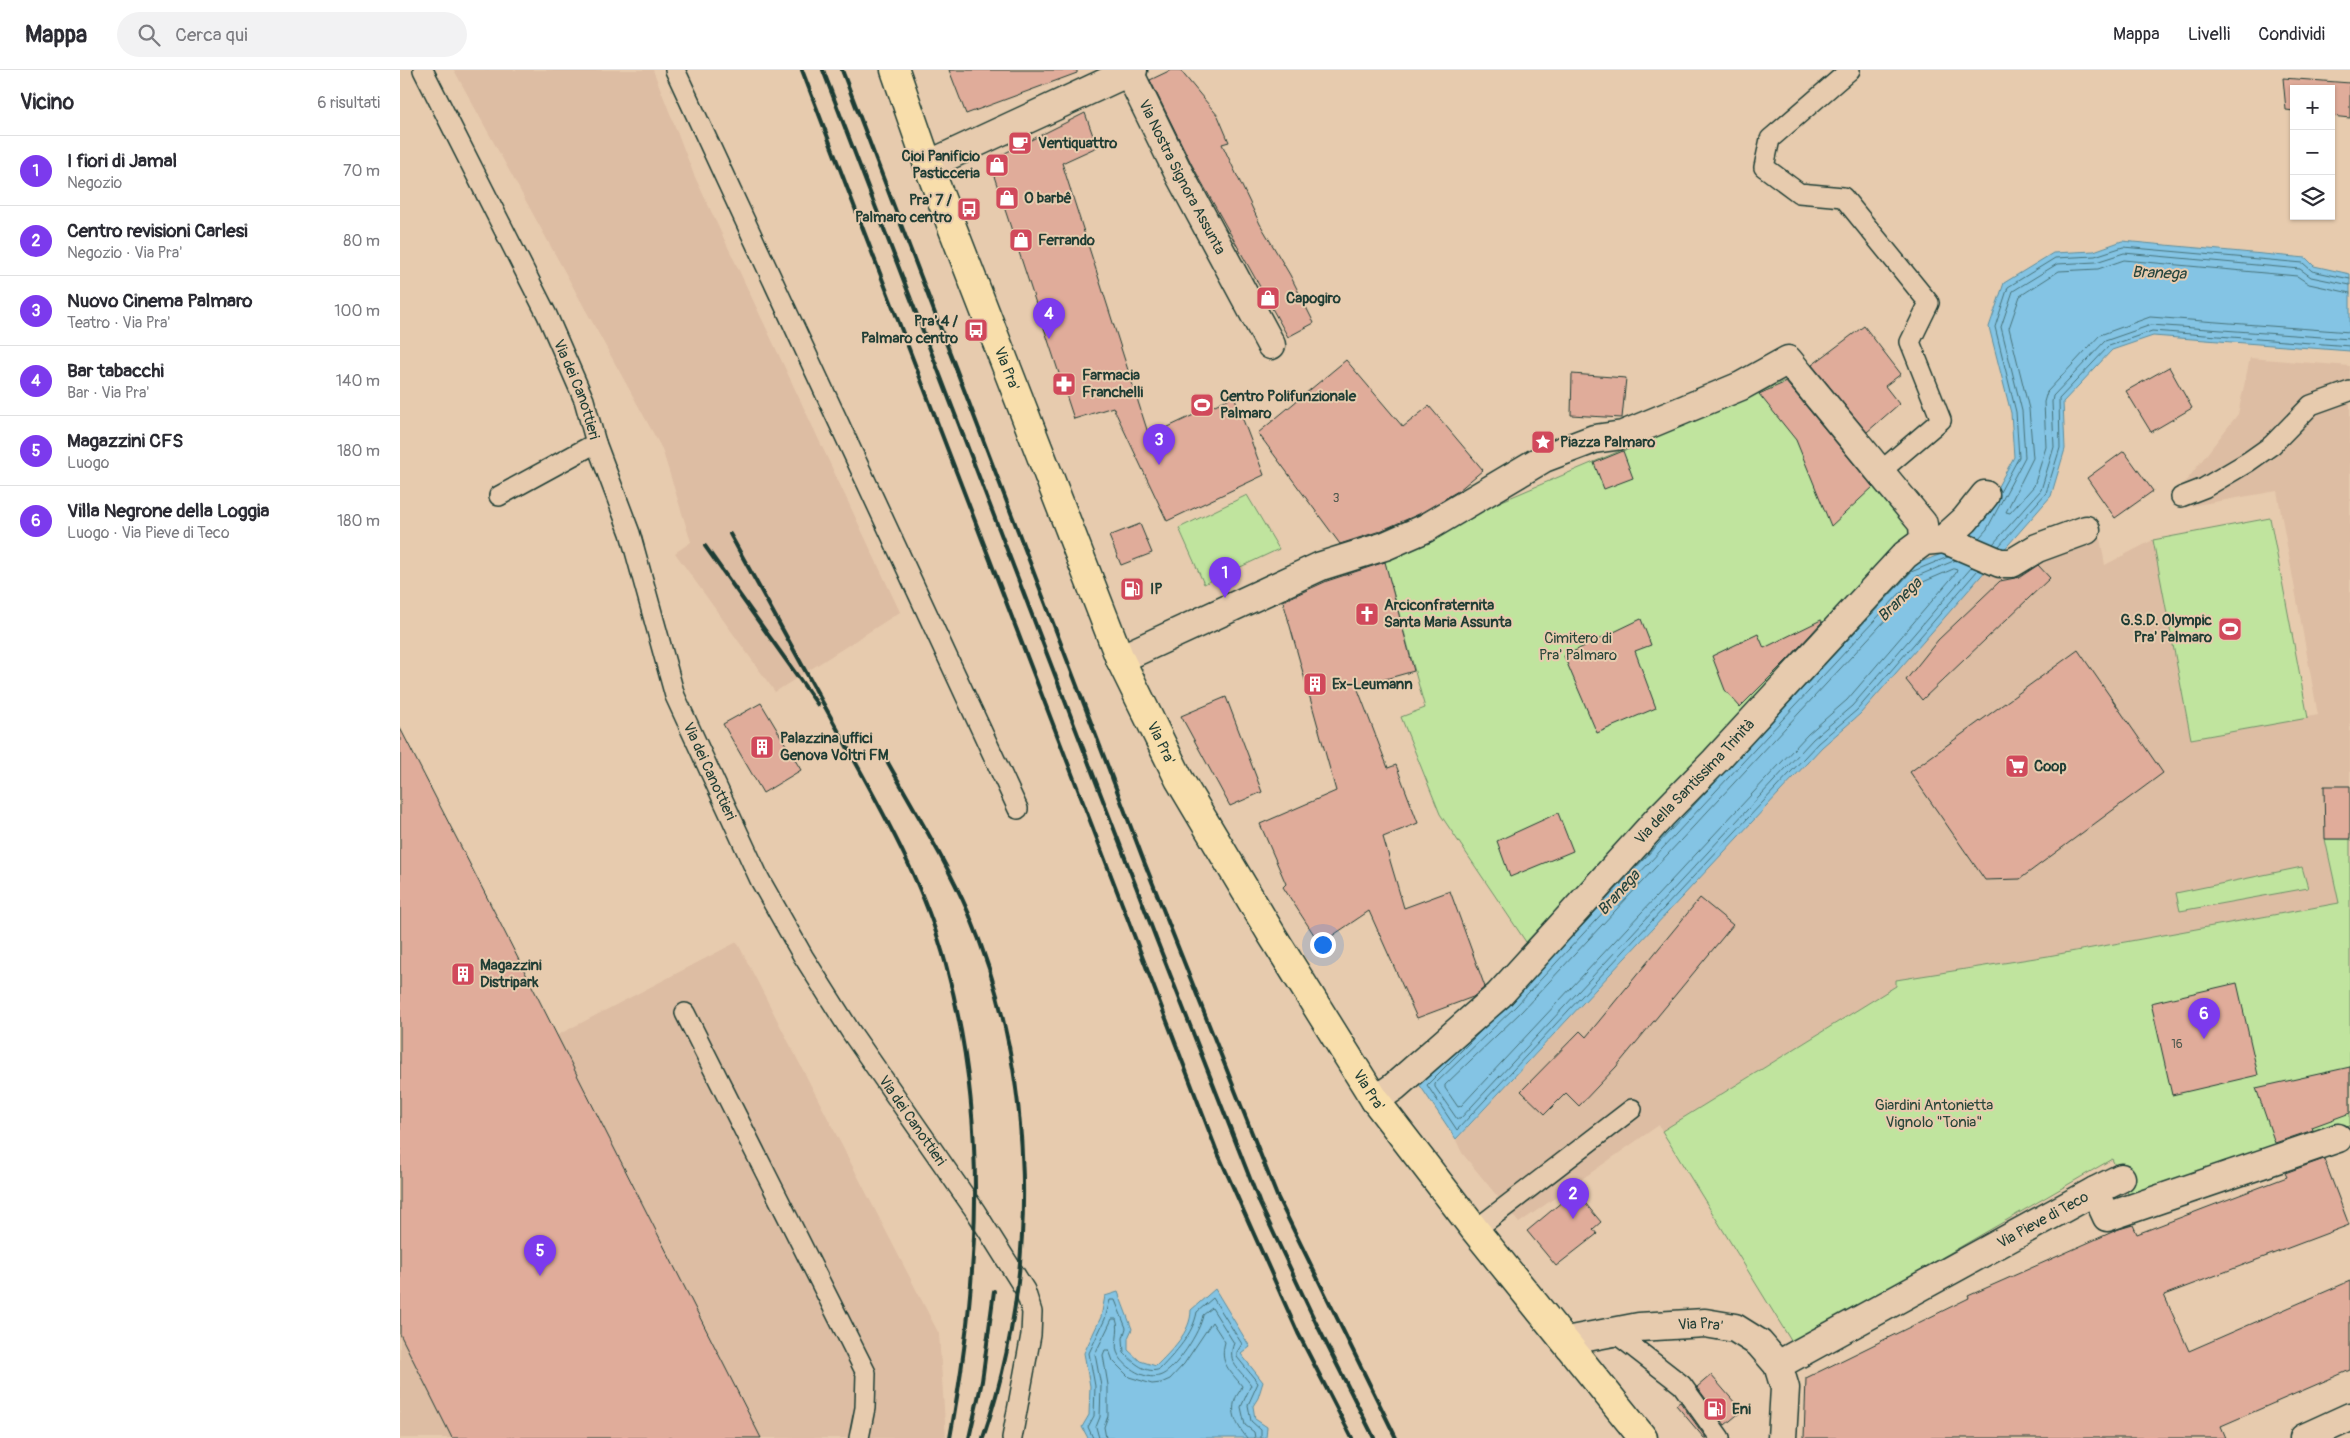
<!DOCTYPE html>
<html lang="it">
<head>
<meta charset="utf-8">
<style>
  :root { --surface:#fff; --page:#f2f2f3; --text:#2b2b33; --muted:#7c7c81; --line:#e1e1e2; --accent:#7c3aed }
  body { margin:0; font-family:Pangolin,sans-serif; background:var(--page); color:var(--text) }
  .controls { position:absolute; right:15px; top:15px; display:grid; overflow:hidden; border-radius:0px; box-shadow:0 1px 4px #0004 }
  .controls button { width:45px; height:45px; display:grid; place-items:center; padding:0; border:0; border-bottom:1px solid var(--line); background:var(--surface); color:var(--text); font:25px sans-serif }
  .you { position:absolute; left:922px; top:874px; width:18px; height:18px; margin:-12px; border:4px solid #fff; border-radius:50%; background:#1a73e8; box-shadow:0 0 0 8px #1a73e833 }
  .badge { display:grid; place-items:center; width:32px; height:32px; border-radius:50%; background:var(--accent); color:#fff; font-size:16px; font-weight:700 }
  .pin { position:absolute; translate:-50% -41px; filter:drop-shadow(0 1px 2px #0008) }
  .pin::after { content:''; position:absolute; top:26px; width:18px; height:15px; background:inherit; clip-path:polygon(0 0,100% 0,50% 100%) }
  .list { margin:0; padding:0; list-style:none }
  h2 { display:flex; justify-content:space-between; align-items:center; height:65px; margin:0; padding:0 20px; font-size:21px }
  h2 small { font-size:16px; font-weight:400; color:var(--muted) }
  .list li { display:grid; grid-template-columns:32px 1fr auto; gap:15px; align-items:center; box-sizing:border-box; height:70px; padding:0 20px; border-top:1px solid var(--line) }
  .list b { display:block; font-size:19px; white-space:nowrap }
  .list p { margin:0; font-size:16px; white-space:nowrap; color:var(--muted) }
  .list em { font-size:16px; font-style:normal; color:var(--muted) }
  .icon { flex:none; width:28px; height:28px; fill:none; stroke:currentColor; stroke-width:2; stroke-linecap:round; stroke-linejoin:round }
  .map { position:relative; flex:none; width:1950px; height:1368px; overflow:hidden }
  header { display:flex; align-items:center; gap:30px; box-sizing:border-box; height:70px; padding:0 25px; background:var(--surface); border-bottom:1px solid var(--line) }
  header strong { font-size:24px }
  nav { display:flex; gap:28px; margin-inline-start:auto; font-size:18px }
  .search { width:350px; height:45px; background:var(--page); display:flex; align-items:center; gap:12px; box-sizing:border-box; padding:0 18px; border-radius:28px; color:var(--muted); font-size:19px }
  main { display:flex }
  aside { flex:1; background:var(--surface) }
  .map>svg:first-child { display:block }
  .built { fill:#ddbda3 }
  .green { fill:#c0e49e; stroke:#709069 }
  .water { fill:#84c4e4; stroke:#5c8e9e }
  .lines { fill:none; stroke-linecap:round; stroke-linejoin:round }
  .shore { stroke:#47737a; stroke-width:1 }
  .building { fill:#e0ac9a; stroke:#1f3d34 }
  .lane-casing { stroke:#1f3d34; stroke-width:22 }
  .street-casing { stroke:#1f3d34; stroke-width:31 }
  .primary-casing { stroke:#1f3d34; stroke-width:31 }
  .lane { stroke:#e7cbae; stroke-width:19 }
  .street { stroke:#e7cbae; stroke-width:28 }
  .primary { stroke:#f8deab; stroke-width:28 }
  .rail { stroke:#1f3d34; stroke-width:4 }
  .labels { text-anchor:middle; stroke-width:4; stroke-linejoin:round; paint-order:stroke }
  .number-label { font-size:12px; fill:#4f594e }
  .poi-label { font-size:15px; font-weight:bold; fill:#1f3d34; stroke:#e7cbae; text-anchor:start }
  .street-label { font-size:15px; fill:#1f3d34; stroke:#e7cbae }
  .park-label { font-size:15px; fill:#274539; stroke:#e7cbae }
  .water-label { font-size:16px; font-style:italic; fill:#24443d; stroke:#e7cbae }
</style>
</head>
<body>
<header>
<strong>Mappa</strong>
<div class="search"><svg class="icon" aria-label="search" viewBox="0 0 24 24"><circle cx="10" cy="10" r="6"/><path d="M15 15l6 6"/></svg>Cerca qui</div>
<nav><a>Mappa</a><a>Livelli</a><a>Condividi</a></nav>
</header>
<main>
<aside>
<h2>Vicino<small>6 risultati</small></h2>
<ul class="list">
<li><span class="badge">1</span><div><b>I fiori di Jamal</b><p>Negozio</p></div><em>70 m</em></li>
<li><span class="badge">2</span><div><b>Centro revisioni Carlesi</b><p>Negozio · Via Pra'</p></div><em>80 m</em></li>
<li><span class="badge">3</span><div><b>Nuovo Cinema Palmaro</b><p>Teatro · Via Pra'</p></div><em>100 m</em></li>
<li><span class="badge">4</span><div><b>Bar tabacchi</b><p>Bar · Via Pra'</p></div><em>140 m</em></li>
<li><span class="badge">5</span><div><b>Magazzini CFS</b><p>Luogo</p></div><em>180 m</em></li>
<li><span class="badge">6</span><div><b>Villa Negrone della Loggia</b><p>Luogo · Via Pieve di Teco</p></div><em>180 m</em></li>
</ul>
</aside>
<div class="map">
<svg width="1950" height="1368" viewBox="0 0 1950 1368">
  <rect width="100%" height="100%" fill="#e7cbae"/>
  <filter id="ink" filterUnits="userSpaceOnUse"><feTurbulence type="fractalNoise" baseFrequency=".02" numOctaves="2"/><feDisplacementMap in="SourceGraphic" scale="10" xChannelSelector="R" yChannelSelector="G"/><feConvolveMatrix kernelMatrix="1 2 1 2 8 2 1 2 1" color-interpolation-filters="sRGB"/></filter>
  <g filter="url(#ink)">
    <g class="built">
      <path d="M54,0H253L294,105L500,542L375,622L275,483L291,472L262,379Z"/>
      <path d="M1850,288L1950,296V769L1925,770L1940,833L1648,886L1497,910L1496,916L1262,1061L1259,1055L1119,1153L1062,1083L1056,1070L1422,677L1460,644L1586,497L1698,457L1705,495L1753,470L1791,669L1918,645L1877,421L1785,437L1779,420L1838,344Z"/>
      <path d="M337,872L539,1264L546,1368H0V1047Z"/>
    </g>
    <g class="green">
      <path d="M1394,307L1516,456L1126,872L1040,744L1001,647L1025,638L982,482Z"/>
      <path d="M847,425L879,479L804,514L779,458Z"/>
      <path d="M1870,448L1908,648L1791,669L1753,470Z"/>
      <path d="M1925,769H1950V1055L1731,1130L1712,1089L1393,1274L1262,1061L1496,916V910L1648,886L1939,833Z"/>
      <path d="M1902,797L1908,818L1780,841L1776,823Z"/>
    </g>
    <g class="water">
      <path d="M1722,171L1906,188L1914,196L1950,204V281L1753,266L1712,280L1663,332L1665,379L1651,426L1460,644L1422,677L1056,1069L1019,1014L1108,928L1508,497L1549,481L1578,453L1614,387L1611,343L1589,257L1604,213L1653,183L1694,181Z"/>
      <path d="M815,1219L850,1277L841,1284L863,1312L858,1328L853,1336L855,1349L867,1357L866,1368H688L682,1357L689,1345L690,1316L684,1283L701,1247L705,1226L718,1222L732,1259L728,1268V1280L740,1291L756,1296C771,1281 791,1262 791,1240Z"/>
    </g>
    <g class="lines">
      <g class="shore">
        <path d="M1950,223L1909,214L1897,206L1724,190L1698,199L1659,201L1620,226L1609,258L1629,339L1633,388L1606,442L1610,443L1634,416L1646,377L1644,332L1647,322L1700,265L1750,247L1950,262"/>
        <path d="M1599,424L1619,387L1616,342L1595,257L1608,217L1655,188L1695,186L1723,177L1903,193L1912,201L1950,209"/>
        <path d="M1579,468L1587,459L1625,387L1622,341L1601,257L1613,221L1657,194L1696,192L1724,183L1900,199L1911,207L1950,215"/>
        <path d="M1593,474L1641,420L1654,377L1652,332L1653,326L1705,271L1751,255L1950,269"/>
        <path d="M1599,476L1646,423L1660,378L1659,329L1709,276L1752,261L1950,276"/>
        <path d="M1556,490L1515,507L1116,936L1035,1014V1017L1057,1049H1060L1413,669L1452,636L1572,497"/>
        <path d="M1554,499L1557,500L1556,503L1447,630L1408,664L1061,1036L1058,1037L1045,1018V1015L1122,941L1519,514Z"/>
        <path d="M1360,664L1511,502L1548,487"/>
        <path d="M1181,857L1320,707"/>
        <path d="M1085,957L1027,1015L1057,1060L1418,673L1457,640L1578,500"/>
        <path d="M693,1368L688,1357L694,1346L695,1316L689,1283L705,1249L710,1230H715L726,1258L723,1268L724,1283C733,1292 747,1305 760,1299C776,1282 793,1264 797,1242L813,1228L842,1274L837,1282V1287L858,1313L848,1335L851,1351L861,1360V1368"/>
        <path d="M699,1368L696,1357L700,1347L701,1316L695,1284L712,1249H716C721,1262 712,1276 719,1286C726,1298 745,1310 759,1306C775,1302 801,1260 803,1245L812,1238L834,1273C826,1293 840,1299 851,1315L841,1337L845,1355L854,1362L855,1368"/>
        <path d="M706,1368L704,1357L708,1346V1315L703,1285L705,1280H709L713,1291L729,1307L752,1314L761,1313L770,1309L784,1294L812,1252L825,1272C819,1294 830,1300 842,1316C841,1321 836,1325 835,1330C830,1345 839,1358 847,1368"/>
      </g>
    </g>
    <g class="building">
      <path d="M549,0H677V3L566,44Z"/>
      <path d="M771,0H780L818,46L829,72L822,74L860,154L890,205L914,253L888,267L792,95L750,10Z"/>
      <path d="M1883,8L1950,13V48L1931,46V19H1894V41L1886,40Z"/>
      <path d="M685,43L697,77L662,93L749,366L834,326L864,405L767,451L713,337L674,349L589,91Z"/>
      <path d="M1464,256L1501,304L1485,316L1499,334L1467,362L1412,295Z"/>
      <path d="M946,290L1003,357L1029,336L1083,400L1058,421L1019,444L980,461L940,474L858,363Z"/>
      <path d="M1769,297L1792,338L1751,362L1726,321Z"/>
      <path d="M1172,304L1226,308L1222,348L1171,345Z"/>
      <path d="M1386,312L1473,417L1431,456L1396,370L1359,324Z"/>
      <path d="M1223,381L1233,408L1204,419L1194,393Z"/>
      <path d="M1724,381L1753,421L1715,448L1687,408Z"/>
      <path d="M740,454L752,483L721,495L709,466Z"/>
      <path d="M985,492L1014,601L957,617L988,698L996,695L1018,753L983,767L1004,838L1050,821L1085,917L1073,927L1017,948L969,841L920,874L883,817L886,814L860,754L936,721L883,531L927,511Z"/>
      <path d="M1638,495L1650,508L1522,630L1506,610L1538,570L1600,511L1620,507Z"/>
      <path d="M1241,549L1251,575L1235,581L1256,638L1197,663L1164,586Z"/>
      <path d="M1421,550L1422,552L1389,588L1340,637L1325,620L1312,586L1358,564L1364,578Z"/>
      <path d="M1678,580L1763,703L1620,809L1585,810L1510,702Z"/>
      <path d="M826,627L862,722L830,736L781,646Z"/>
      <path d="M361,633L401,700L363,723L323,654Z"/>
      <path d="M0,658L95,843L361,1368H52L0,1264Z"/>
      <path d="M1924,716H1950V769H1925Z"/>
      <path d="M1158,743L1173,781L1110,807L1097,771Z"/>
      <path d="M1300,828L1333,855L1216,997L1179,1036L1166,1023L1145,1044L1121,1021L1180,961L1186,967Z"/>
      <path d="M1837,913L1858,1005L1772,1025L1751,933Z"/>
      <path d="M1950,997V1043L1912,1057L1913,1060L1875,1073L1856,1018Z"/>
      <path d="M1924,1089L1949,1155L1764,1225L1789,1281L1950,1211V1300L1821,1356L1826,1368H1404L1406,1308L1569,1228L1568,1226L1719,1159L1733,1155L1737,1164L1887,1107L1885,1103Z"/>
      <path d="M1175,1121L1201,1152L1193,1159L1197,1164L1156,1196L1127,1161Z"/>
      <path d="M1311,1305L1342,1341L1325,1355L1297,1317Z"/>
      <path d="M1280,1332L1306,1368H1304L1276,1335Z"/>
    </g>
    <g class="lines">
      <g class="lane-casing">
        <g id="lane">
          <path id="s1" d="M23,0L147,245L184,330L196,373L230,463L275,626L360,810L403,886L451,962L576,1142L625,1220L632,1242L631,1265L612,1368"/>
          <path d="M275,0L618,739"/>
          <path d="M1450,0L1370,69L1364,97L1399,123L1443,127L1529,233L1510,272L1541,350L1481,401"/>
          <path d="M99,426L196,373"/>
          <path d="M1781,427L1804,418L1848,392L1872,375L1911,335L1950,321"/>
          <path d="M285,943L466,1303L465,1338L459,1368"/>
          <path d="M1075,1160L1232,1039"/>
          <path d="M1214,1262L1282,1315L1320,1368"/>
        </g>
      </g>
      <g class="street-casing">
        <g id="street">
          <path id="s2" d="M728,0L778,102L871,275"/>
          <path d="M528,95L733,0"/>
          <path d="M1544,469L1600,493H1612L1637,478L1686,460"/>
          <path d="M720,589L921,496L985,476L1026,458L1144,388L1194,369L1223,365L1341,316L1388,290L1523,454L1524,471"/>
          <path id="s3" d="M975,1030L994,1017L1099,925L1261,746L1315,691L1505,485L1524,471L1544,469L1565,450L1585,425"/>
          <path d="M1695,1121L1721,1108"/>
          <path id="s4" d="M1166,1271L1239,1257L1305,1253L1335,1258L1359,1273L1378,1295L1385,1318L1382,1368"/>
          <path id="s5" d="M1378,1295L1695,1121L1707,1147L1938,1068"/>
          <path d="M1904,1368L1950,1347"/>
        </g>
      </g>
      <g class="primary-casing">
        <g id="primary">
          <path id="s6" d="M495,0L528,95L720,589L779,709L872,865L975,1030L1075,1160L1243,1368"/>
        </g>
      </g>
      <use href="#lane" class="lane"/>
      <use href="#street" class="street"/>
      <use href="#primary" class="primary"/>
      <g class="rail">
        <path d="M402,0L816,1079L898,1263L952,1368"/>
        <path d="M423,0L757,871L860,1134L916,1253L974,1368"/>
        <path d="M442,0L745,794L877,1126L996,1368"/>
        <path d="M330,464C370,537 411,610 451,684C488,751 526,820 546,895C589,1052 579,1209 550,1368"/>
        <path d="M305,476L418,635"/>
        <path d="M487,691C515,741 546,791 569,844C637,1008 640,1200 583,1368"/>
        <path d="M569,1368L582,1311L594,1221"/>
      </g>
    </g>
  </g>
  <defs>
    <g id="cafe-square" transform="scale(1.25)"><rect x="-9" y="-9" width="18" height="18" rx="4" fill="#d1495b" stroke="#e7cbae"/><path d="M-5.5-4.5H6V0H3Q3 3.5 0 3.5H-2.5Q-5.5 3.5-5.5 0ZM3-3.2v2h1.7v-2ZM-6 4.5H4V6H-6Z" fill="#fff"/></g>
    <g id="shop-square" transform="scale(1.25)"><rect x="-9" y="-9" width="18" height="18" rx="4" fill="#d1495b" stroke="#e7cbae"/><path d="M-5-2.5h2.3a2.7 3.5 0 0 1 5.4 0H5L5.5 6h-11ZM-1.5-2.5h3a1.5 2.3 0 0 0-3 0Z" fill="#fff"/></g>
    <g id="bus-square" transform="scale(1.25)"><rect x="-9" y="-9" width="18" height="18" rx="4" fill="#d1495b" stroke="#e7cbae"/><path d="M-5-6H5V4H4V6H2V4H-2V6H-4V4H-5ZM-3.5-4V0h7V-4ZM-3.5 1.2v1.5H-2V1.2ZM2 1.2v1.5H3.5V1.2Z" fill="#fff"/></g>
    <g id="pharmacy-square" transform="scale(1.25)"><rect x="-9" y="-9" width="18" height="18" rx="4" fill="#d1495b" stroke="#e7cbae"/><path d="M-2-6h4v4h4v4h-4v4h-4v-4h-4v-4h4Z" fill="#fff"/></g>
    <g id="stadium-square" transform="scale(1.25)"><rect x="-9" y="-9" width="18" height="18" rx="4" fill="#d1495b" stroke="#e7cbae"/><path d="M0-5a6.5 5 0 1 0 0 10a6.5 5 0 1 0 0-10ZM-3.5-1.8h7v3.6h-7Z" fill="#fff"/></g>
    <g id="sight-square" transform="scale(1.25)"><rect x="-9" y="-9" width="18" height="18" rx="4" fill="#d1495b" stroke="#e7cbae"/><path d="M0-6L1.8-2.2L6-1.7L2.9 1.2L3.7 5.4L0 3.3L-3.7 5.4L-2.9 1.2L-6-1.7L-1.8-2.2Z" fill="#fff"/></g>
    <g id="fuel-square" transform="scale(1.25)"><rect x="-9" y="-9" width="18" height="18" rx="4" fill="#d1495b" stroke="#e7cbae"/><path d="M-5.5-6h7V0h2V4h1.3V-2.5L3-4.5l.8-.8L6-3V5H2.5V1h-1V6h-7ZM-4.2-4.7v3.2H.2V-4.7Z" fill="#fff"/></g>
    <g id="church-square" transform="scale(1.25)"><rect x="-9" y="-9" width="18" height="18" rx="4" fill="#d1495b" stroke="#e7cbae"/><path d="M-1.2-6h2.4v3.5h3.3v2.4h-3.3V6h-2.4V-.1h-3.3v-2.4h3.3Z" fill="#fff"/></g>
    <g id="building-square" transform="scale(1.25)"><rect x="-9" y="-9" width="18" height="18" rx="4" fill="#d1495b" stroke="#e7cbae"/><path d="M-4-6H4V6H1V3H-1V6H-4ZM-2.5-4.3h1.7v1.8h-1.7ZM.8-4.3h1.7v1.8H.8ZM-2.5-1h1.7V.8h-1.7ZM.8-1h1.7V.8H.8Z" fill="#fff"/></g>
    <g id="supermarket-square" transform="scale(1.25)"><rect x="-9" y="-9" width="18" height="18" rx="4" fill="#d1495b" stroke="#e7cbae"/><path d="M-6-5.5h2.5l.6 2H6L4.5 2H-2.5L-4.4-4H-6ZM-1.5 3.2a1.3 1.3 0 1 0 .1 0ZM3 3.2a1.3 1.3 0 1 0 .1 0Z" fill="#fff"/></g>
  </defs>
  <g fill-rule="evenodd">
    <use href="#cafe-square" x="620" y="73"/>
    <use href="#shop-square" x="597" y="95"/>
    <use href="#shop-square" x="607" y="128"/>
    <use href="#bus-square" x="569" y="139"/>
    <use href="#shop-square" x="621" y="170"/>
    <use href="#shop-square" x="868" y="228"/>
    <use href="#bus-square" x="576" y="260"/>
    <use href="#pharmacy-square" x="664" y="314"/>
    <use href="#stadium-square" x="802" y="335"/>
    <use href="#sight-square" x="1143" y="372"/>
    <use href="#fuel-square" x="732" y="519"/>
    <use href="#church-square" x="967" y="544"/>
    <use href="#stadium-square" x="1830" y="559"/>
    <use href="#building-square" x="915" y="614"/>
    <use href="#building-square" x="362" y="677"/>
    <use href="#supermarket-square" x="1617" y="696"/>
    <use href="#building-square" x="63" y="904"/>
    <use href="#fuel-square" x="1315" y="1339"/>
  </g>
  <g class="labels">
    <g class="number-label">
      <text x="936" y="432">3</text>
      <text x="1777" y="978">16</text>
    </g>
    <g class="poi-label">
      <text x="638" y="78">Ventiquattro</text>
      <text x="580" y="91" text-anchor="end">Cioi Panificio<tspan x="580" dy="17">Pasticceria</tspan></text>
      <text x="624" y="133">O barbê</text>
      <text x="552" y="135" text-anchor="end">Pra' 7 /<tspan x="552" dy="17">Palmaro centro</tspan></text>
      <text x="638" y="175">Ferrando</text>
      <text x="886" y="233">Capogiro</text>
      <text x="558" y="256" text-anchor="end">Pra' 4 /<tspan x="558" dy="17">Palmaro centro</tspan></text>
      <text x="682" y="310">Farmacia<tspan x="682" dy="17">Franchelli</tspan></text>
      <text x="820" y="331">Centro Polifunzionale<tspan x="820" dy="17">Palmaro</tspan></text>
      <text x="1160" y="377">Piazza Palmaro</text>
      <text x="750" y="524">IP</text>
      <text x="984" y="540">Arciconfraternita<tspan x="984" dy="17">Santa Maria Assunta</tspan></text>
      <text x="1812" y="555" text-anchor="end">G.S.D. Olympic<tspan x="1812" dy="17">Pra' Palmaro</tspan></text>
      <text x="932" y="619">Ex-Leumann</text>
      <text x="380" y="673">Palazzina uffici<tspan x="380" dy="17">Genova Voltri FM</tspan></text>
      <text x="1634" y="701">Coop</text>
      <text x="80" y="900">Magazzini<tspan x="80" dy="17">Distripark</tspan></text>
      <text x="1332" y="1344">Eni</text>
    </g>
    <g class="street-label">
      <text dy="5" stroke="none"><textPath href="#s2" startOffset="120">Via Nostra Signora Assunta</textPath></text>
      <text dy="5" stroke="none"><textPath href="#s6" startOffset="319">Via Pra'</textPath></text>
      <text dy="5" stroke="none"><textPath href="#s1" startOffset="355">Via dei Canottieri</textPath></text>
      <text dy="5" stroke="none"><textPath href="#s6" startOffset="724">Via Pra'</textPath></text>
      <text dy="5" stroke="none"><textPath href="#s1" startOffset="760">Via dei Canottieri</textPath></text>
      <text dy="5" stroke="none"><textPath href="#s3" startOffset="452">Via della Santissima Trinità</textPath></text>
      <text dy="5" stroke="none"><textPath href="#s6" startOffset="1129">Via Pra'</textPath></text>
      <text dy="5" stroke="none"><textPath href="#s1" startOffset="1165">Via dei Canottieri</textPath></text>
      <text dy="5" stroke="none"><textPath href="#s5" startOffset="302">Via Pieve di Teco</textPath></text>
      <text dy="5" stroke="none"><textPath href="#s4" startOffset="136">Via Pra'</textPath></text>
    </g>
    <g class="park-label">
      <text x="1178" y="573">Cimitero di<tspan x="1178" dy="17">Pra' Palmaro</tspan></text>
      <text x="1534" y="1040">Giardini Antonietta<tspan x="1534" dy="17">Vignolo "Tonia"</tspan></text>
    </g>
    <g class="water-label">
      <text transform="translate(1759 202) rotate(2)" y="6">Branega</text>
      <text transform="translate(1499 529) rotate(-45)" y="6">Branega</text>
      <text transform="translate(1218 822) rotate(-48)" y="6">Branega</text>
    </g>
  </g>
</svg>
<div class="controls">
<button>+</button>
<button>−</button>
<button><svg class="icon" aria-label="layers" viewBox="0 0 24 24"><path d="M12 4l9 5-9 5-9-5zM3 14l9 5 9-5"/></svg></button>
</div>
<div class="you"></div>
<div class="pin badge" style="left:825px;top:528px">1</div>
<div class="pin badge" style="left:1173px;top:1149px">2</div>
<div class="pin badge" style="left:759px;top:395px">3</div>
<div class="pin badge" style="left:649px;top:269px">4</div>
<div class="pin badge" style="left:140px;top:1206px">5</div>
<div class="pin badge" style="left:1804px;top:969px">6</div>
</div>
</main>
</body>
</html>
